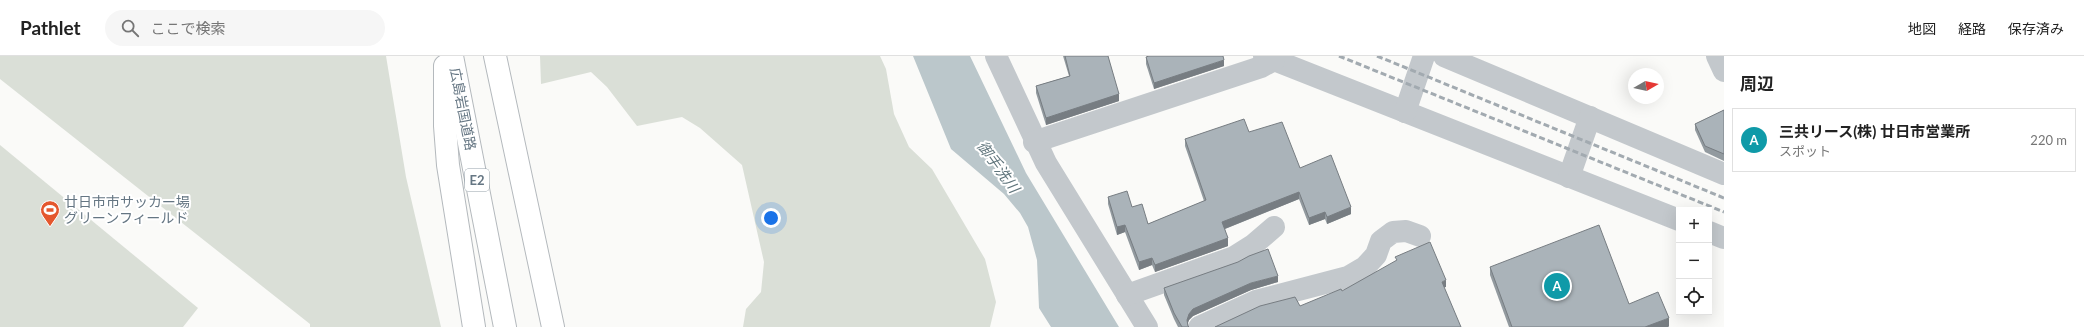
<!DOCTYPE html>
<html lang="ja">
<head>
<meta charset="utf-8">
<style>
  :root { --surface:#fff; --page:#f6f6f6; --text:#222; --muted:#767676; --line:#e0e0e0; --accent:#d93025 }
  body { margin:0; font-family:Lato,"Noto Sans JP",sans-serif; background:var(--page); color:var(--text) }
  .controls { position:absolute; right:12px; bottom:12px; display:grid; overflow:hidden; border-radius:0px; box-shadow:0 4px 16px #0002 }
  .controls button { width:36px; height:36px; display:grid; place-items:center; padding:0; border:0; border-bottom:1px solid var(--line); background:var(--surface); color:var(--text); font:20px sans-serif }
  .compass { position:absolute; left:1628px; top:12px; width:36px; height:36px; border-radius:50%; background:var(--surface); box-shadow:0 4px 16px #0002; rotate:81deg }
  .you { position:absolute; left:771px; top:162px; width:14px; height:14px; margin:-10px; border:3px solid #fff; border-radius:50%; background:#1a73e8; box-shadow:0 0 0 6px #1a73e833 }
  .badge { display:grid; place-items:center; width:26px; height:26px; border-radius:50%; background:var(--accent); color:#fff; font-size:13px; font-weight:700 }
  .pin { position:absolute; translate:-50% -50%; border:2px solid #fff; box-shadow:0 1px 4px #0006 }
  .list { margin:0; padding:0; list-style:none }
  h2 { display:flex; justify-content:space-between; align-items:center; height:52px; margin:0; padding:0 16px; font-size:17px }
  h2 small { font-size:13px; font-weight:400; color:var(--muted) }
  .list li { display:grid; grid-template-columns:26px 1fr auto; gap:12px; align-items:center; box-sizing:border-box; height:64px; margin:0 8px 8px; padding:0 8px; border:1px solid var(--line); border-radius:0px }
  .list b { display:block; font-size:15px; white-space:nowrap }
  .list p { margin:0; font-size:13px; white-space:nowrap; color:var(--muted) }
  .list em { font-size:13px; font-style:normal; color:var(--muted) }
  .icon { flex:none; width:22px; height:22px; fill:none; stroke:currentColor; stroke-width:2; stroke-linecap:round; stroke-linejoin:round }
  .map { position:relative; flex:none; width:1724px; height:271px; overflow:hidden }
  header { display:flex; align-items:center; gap:24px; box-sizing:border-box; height:56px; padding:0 20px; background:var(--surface); border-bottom:1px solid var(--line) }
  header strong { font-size:19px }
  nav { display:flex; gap:22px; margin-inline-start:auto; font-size:14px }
  .search { width:280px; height:36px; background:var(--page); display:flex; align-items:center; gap:10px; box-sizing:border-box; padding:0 14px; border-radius:22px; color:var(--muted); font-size:15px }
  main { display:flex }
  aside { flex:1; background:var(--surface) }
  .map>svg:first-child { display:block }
  .green { fill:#dadfd7 }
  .water { fill:#bbc7cb }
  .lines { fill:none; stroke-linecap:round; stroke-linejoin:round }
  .highway-casing { stroke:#b4b9bd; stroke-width:24 }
  .minor { stroke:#c3c8cc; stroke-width:22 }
  .highway { stroke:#fff; stroke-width:22 }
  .rail { stroke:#a2aab0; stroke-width:3; stroke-dasharray:6 3; stroke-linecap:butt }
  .wall { fill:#929a9f }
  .shaded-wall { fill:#777d82 }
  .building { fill:#aab3b9; stroke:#777d82 }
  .labels { text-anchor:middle; stroke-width:4; stroke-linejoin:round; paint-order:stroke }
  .shield { fill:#fff; stroke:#939fa8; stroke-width:1 }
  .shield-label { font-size:13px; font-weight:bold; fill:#657683 }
  .street-label { font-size:14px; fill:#657683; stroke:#fff }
  .poi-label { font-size:14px; fill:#657683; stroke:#fff; text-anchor:start }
  .water-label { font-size:15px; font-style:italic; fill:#60757c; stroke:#fff }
</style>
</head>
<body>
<header>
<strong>Pathlet</strong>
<div class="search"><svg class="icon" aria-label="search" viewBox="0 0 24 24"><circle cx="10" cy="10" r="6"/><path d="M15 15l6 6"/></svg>ここで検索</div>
<nav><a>地図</a><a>経路</a><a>保存済み</a></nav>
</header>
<main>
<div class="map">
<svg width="1724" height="271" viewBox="0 0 1724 271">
  <rect width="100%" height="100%" fill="#fafaf8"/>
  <g class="green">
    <path d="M0,0H386L406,121L441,271H310V268L0,23Z"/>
    <path d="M540,0H880L886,13L894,58L909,91L932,113L985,203L996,246L990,271H743L746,253L761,236L764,206L742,109L700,72L682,61L637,70L607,31L591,16L541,28Z"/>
    <path d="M0,89L198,252L183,271H0Z"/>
  </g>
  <path class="water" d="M913,0H970L1026,117L1119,271H1051L1039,252L1037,204L1028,171L1020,157L1004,138L951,93Z"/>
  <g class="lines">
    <g class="highway-casing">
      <g id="highway">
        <path d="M452,0L505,271"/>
        <path d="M495,0L553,271"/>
        <path d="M445,10V70L448,109L474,271"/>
      </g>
    </g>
    <g class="minor">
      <path d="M996,0L1046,107L1147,271"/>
      <path d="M1264,0L1679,164"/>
      <path d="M1444,0L1724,118"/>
      <path d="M1717,0L1724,15"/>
      <path d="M1405,56L1424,0"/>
      <path d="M1034,86L1261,11L1274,4"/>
      <path d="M1569,121L1590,61"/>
      <path d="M1709,176L1724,182"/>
      <path d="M1127,239L1234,201L1253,189L1274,171"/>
      <path d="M1199,271L1256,245L1348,221L1365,211L1376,199L1381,185L1393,176L1406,175L1420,180"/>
    </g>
    <use href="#highway" class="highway"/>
    <g class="rail">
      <path d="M1339,0L1724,156"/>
      <path d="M1377,0L1724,142"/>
    </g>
  </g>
  <g class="wall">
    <path d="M1063,0H1108L1119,45L1046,69L1036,37V30L1069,20Z"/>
    <path d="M1146,1L1224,10L1154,33L1146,8Z"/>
    <path d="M1724,54V105L1705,96L1695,74V68Z"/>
    <path d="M1249,76L1300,112L1351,158L1327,168L1325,163L1309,169L1299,143L1225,173L1228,190L1155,216L1152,209L1139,214L1125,176L1117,179L1108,148V141L1132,151L1148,168L1204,145L1185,90V83Z"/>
    <path d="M1490,211L1629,248L1669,270L1668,271H1509L1490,219Z"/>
    <path d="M1278,226L1251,234L1193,260L1189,264L1187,268L1189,271H1178L1174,263L1164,239V232Z"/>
  </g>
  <g class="shaded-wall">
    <path d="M1224,4V10L1154,33V27Z"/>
    <path d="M1119,38V45L1046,69V62Z"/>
    <path d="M1299,136V143L1222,174V166Z"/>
    <path d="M1351,151V158L1327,168V161Z"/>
    <path d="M1325,156V163L1309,169V162Z"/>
    <path d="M1125,169V176L1117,179V171Z"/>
    <path d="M1228,182V190L1155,216V209Z"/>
    <path d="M1152,202V209L1139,214V206Z"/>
    <path d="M1278,220V226L1251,234L1193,260L1189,264L1187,270V264L1189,258L1193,253L1251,227Z"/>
    <path d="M1446,224V231L1442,232V226Z"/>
    <path d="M1669,262V270L1668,271H1645Z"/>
  </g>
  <g class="building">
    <path d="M1065,0H1108L1119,38L1046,62L1036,30L1070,20Z"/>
    <path d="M1149,0H1223L1224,4L1154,27L1146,1Z"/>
    <path d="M1724,54V98L1705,90L1695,68Z"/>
    <path d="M1244,63L1249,76L1282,66L1300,112L1331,99L1351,151L1327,161L1325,156L1309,162L1299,136L1222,166L1228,182L1155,209L1152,202L1139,206L1125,169L1117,171L1108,141L1127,135L1132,151L1142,148L1148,168L1206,144L1185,83Z"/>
    <path d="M1599,169L1629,248L1658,236L1669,262L1645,271H1512L1490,211Z"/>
    <path d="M1430,186L1446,224L1442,226L1461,271H1215L1260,250L1295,241L1300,250L1341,233L1342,235L1397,204L1395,201Z"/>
    <path d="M1268,193L1278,220L1251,227L1193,253L1189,258L1187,264L1188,270L1189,271H1182L1174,257L1164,232L1238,206L1249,200Z"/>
  </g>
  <defs>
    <g id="stadium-pin" transform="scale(1)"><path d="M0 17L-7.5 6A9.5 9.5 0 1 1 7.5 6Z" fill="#e4572e" stroke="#fff"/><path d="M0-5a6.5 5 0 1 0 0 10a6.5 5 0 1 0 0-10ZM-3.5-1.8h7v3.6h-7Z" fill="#fff"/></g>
  </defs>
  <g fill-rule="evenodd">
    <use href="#stadium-pin" x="50" y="154"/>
  </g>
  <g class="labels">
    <rect class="shield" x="465" y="113" width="24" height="22" rx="3"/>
    <g class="shield-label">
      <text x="477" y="129">E2</text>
    </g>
    <g class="street-label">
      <text transform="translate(463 53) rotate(79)" y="5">広島岩国道路</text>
    </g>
    <g class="poi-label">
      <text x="64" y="151">廿日市市サッカー場<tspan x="64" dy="16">グリーンフィールド</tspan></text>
    </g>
    <g class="water-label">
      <text transform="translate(998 111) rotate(54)" y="5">御手洗川</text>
    </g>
  </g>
</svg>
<div class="controls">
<button>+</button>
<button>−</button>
<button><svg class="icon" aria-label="locate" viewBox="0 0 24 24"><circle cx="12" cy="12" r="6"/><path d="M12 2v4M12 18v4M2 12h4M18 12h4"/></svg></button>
</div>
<svg class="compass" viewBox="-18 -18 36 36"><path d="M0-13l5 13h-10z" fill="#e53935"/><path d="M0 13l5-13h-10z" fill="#767676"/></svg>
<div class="you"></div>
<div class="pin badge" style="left:1557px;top:230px;background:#0f9aa8">A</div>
</div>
<aside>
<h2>周辺<small></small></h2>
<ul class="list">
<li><span class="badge" style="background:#0f9aa8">A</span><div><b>三共リース(株) 廿日市営業所</b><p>スポット</p></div><em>220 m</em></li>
</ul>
</aside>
</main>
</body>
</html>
